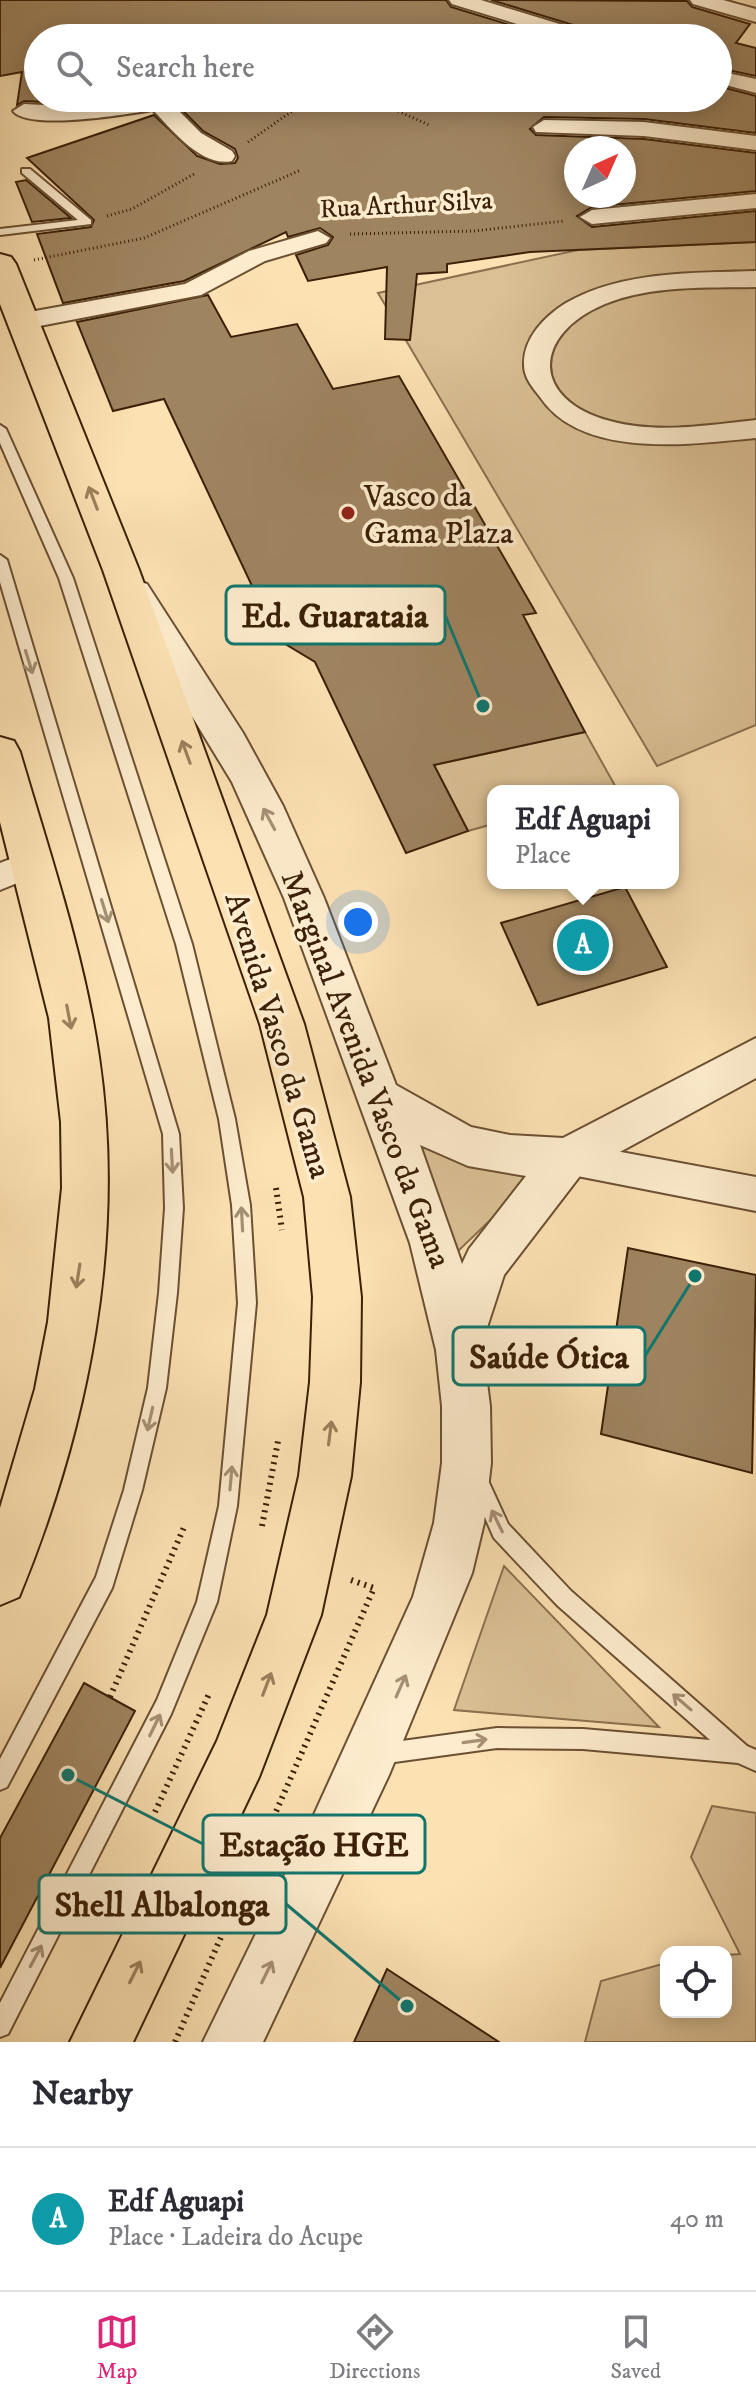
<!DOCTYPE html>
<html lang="en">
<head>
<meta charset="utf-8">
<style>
  :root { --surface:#fff; --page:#f7f7f7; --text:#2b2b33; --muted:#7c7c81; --line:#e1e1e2; --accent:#db2777 }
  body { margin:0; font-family:"IM FELL DW Pica",serif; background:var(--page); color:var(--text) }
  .controls { position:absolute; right:24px; bottom:24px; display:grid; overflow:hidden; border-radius:16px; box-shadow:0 4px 20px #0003 }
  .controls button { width:72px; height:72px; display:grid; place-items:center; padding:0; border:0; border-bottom:2px solid var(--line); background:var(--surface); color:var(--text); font:40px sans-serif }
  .compass { position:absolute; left:564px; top:136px; width:72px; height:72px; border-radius:50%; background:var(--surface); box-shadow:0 4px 20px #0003; rotate:45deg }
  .you { position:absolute; left:358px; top:922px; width:28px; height:28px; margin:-20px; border:6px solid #fff; border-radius:50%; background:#1a73e8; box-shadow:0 0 0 12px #1a73e833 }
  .badge { display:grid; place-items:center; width:52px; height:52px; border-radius:50%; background:var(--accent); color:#fff; font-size:26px; font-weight:700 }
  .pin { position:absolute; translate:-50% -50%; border:4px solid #fff; box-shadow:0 2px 8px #0006 }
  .popup { position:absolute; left:487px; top:785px; width:192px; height:104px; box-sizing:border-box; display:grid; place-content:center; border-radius:16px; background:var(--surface); filter:drop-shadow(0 2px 6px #0005); font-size:26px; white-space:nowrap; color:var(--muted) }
  .popup b { font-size:30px; color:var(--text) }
  .popup::after { content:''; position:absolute; left:50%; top:100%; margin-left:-16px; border:16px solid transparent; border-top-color:var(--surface) }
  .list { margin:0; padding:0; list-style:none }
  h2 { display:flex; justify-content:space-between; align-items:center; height:104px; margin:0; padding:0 32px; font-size:34px }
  h2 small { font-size:26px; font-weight:400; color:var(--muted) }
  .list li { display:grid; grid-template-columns:52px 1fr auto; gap:24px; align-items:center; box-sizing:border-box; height:144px; padding:0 32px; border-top:2px solid var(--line) }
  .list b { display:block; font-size:30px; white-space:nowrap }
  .list p { margin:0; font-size:26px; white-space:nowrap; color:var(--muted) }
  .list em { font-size:26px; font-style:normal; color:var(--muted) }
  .icon { flex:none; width:44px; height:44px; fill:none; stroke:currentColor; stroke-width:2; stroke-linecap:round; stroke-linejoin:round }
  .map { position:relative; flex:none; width:756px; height:2042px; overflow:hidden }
  .search { position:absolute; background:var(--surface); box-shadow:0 4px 20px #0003; left:24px; right:24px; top:24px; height:88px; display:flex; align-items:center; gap:20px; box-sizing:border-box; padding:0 28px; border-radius:44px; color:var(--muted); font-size:30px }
  .sheet { height:248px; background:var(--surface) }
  nav { display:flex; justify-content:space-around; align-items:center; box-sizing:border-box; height:112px; border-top:2px solid var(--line); background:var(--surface); font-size:22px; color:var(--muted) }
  nav a { display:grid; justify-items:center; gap:4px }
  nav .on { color:var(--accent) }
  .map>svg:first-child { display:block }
  .green { fill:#dbc095; stroke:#8b704e; stroke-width:2 }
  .building { fill:#9f8460; stroke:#3b2007; stroke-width:2; fill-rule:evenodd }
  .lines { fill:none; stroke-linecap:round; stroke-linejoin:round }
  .service-casing { stroke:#6b5032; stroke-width:4 }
  .minor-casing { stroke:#6b5032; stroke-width:4 }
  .tertiary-casing { stroke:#6b5032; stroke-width:4 }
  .primary-casing { stroke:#3b2007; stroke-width:4 }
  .path-far1 { stroke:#3b2007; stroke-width:3; stroke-dasharray:1 3; stroke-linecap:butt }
  .path { stroke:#3b2007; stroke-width:6; stroke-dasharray:2 5; stroke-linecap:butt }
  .service { fill:#fdeccd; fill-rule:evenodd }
  .minor { fill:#fdeccd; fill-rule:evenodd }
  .tertiary { fill:#fdeccd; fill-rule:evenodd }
  .primary { fill:#fce1b2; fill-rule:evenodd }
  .oneway { stroke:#9c805c }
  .oneway2 { stroke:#a69074 }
  .poi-dot { fill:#8f2418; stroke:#fdeccd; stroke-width:3 }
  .labels { text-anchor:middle; stroke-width:7; stroke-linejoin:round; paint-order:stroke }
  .far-street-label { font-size:26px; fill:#3b2007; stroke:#fdeccd }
  .poi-label { font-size:32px; fill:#3b2007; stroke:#fdeccd; text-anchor:start }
  .street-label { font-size:32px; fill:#3b2007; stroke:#fdeccd }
  .leader { fill:none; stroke:#0f766e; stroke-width:3 }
  .callout-dot { fill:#0f766e; stroke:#fdeccd; stroke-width:3 }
  .callout { fill:#fdeccd; stroke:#0f766e; stroke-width:3 }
  .callout-label { font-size:34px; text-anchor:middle; font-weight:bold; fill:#3b2007 }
</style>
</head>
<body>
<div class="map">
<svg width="756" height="2042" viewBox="0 0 756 2042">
  <rect width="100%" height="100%" fill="#fce1b2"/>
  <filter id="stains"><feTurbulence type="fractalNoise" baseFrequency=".0025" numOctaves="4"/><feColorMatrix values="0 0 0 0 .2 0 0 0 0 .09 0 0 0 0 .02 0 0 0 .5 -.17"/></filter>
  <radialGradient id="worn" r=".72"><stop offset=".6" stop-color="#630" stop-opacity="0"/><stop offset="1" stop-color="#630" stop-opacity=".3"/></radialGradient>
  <g class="green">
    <path d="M756,242V725L657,766L378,293L578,250Z"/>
    <path d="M585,732L618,791H493V824L468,831L434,765Z"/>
    <path d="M404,1133L536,1176L456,1253Z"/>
    <path d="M504,1566L659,1727L454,1710Z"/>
    <path d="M712,1806L756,1813V2042H585L601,1981L666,1963V2012H726V1955L740,1954L691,1857Z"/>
  </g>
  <g class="building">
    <path d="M0,0H446L451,7L553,38H38V98H126L85,104L24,101L17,105L22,72L0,76Z"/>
    <path d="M491,0L687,1L692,7L750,24L736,43L756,48V76L718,68V38H599L593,31Z"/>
    <path d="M718,86L756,96V133L644,119L544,117L530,129L536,135L644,139L756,153V191L592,207L577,216L592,227L756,211V242L530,252L447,264V272L417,274L410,340L385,339L387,267L308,281L296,255L328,245L333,237L320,228L288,237L286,232L184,281L63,303L37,234L91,227L94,220L27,158L154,115L197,156L220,164L235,163L238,158L235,149L203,131L170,98H447L458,107L486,98H718ZM576,148H624V196H576Z"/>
    <path d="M26,180L71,218L32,222L16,182Z"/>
    <path d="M208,295L231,337L297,324L333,389L399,376L536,613L523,615L585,732L434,765L468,831L406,853L315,662L277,639L164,399L113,411L77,322Z"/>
    <path d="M625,887L667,967L538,1005L501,923Z"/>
    <path d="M628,1248L756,1275L752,1473L601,1434Z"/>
    <path d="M84,1683L135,1711L0,1968V1838Z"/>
    <path d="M387,1969L499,2042H354Z"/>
  </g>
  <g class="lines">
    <g class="service-casing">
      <g id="service">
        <path d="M22,169H30L91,220V224L0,235V229L78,220L22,173Z"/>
        <path d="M0,425L6,429L73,578L192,944L235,1119L250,1205L256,1303L237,1506L217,1602L171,1714L8,2034L0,2037V2003L157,1700L197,1602L219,1506L238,1303L232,1205L219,1119L176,944L59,578L0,443Z"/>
        <path d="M0,555L7,560L179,1134L183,1208L177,1293L166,1388L142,1490L112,1588L7,1787L0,1790V1759L96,1577L124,1490L148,1388L159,1293L165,1208L163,1134L0,582Z"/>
        <path d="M479,1474L486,1476L508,1524L571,1591L747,1746L756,1750V1771L738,1763L583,1749L497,1748L380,1764L373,1761L370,1754L373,1747L380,1744L497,1728L583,1729L710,1740L557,1605L494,1538L470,1483L472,1476Z"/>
      </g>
    </g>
    <g class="minor-casing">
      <g id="minor">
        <path d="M449,0H481L592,34L596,38H563L452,4Z"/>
        <path d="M690,0H723L756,9V22L693,4Z"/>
        <path d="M718,71L756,79V93L718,83Z"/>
        <path d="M147,98H166L201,133L232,151L235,156L232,161C202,168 171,129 153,110C127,114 29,131 13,111L24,104L85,107Z"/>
        <path d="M544,120L644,122L756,136V150L644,136L536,132L533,127Z"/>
        <path d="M756,194V208L592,224L580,217L592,210Z"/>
        <path d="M318,231L330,238L326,243L265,261L201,295L24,329L12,321L24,313L185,284L249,251Z"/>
        <path d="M756,271V287C707,288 651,285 605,304C531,335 531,400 610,421C657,434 709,425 756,420V438C692,444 582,460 540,397C533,388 524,378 524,365C523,338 545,316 566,303C621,271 694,273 756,271Z"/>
        <path d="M31,851L42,855L47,864L42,873L0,890V863Z"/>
        <path d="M567,1142L756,1177V1211L567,1174L554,1170L549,1158L554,1146Z"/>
      </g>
    </g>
    <g class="tertiary-casing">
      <path id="tertiary" d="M135,580L147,584L243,733L283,806L324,898L396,1085L471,1127L510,1135L563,1138L756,1038V1078L583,1172L504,1275L482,1343L490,1406L491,1463L484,1523L472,1573L389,1775L263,2042H203L312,1819L413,1597L434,1523L442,1463V1406L436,1350L410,1243L284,898L232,782L117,593L123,584ZM420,1145L468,1166L526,1176L469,1249L462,1264Z"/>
    </g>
    <g class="primary-casing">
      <g id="primary">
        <path d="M0,254L11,257L16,264L139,570L304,1024L350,1197L361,1297L360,1382L351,1476L321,1615L259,1777L133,2042H70L217,1741L267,1615L299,1476L310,1382L313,1297L304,1197L260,1024L103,570L0,304Z"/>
        <path d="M0,737L14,741L20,752C49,852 84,953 99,1057C126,1240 89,1427 19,1597L0,1605V1508L35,1389L48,1322L62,1188L61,1122L49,1018L0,822Z"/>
      </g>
    </g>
    <g class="path-far1">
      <path d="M369,98L429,125"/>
      <path d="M248,142L311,98"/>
      <path d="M107,216L132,209L194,174"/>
      <path d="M350,234L474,231L564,221"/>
      <path d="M34,260L144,238L301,170"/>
    </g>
    <g class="path">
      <path d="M276,1188L282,1230"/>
      <path d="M262,1526L278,1441"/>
      <path d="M110,1697L185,1525"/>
      <path d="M155,1812L209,1694"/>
      <path d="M175,2042L374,1588L348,1579"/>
    </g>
    <use href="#service" class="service"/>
    <use href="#minor" class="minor"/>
    <use href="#tertiary" class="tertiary"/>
    <use href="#primary" class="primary"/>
  </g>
  <defs><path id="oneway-shaft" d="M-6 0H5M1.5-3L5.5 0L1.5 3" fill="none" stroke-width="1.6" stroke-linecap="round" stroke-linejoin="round" transform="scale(2)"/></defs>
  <g class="oneway">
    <use href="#oneway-shaft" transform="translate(93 498) rotate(-111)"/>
    <use href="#oneway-shaft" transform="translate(186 752) rotate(-110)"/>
    <use href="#oneway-shaft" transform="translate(69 1017) rotate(79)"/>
    <use href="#oneway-shaft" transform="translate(78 1276) rotate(99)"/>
    <use href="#oneway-shaft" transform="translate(330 1433) rotate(-83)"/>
    <use href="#oneway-shaft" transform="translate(267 1684) rotate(-69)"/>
    <use href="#oneway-shaft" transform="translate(135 1972) rotate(-63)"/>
  </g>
  <g class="oneway2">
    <use href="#oneway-shaft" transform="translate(29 662) rotate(73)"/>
    <use href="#oneway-shaft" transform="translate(269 819) rotate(-118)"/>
    <use href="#oneway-shaft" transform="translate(105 911) rotate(73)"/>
    <use href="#oneway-shaft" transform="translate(172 1161) rotate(87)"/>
    <use href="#oneway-shaft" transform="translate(242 1219) rotate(-93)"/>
    <use href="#oneway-shaft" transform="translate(150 1419) rotate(103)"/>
    <use href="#oneway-shaft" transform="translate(231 1478) rotate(-85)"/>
    <use href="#oneway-shaft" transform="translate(497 1521) rotate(-116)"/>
    <use href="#oneway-shaft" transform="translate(401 1686) rotate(-66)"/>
    <use href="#oneway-shaft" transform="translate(682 1702) rotate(-139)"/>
    <use href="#oneway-shaft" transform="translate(155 1725) rotate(-64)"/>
    <use href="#oneway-shaft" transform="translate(475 1741) rotate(-8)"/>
    <use href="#oneway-shaft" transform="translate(36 1956) rotate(-62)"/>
    <use href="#oneway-shaft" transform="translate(267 1972) rotate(-64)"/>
  </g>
  <circle class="poi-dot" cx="348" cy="513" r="8"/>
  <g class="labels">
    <g class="far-street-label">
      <text transform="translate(406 204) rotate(-3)" y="9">Rua Arthur Silva</text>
    </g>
    <g class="poi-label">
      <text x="364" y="506">Vasco da<tspan x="364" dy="37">Gama Plaza</tspan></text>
    </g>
    <g class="street-label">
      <text transform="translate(279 1035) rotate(73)" y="11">Avenida Vasco da Gama</text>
      <text transform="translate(367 1069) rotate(69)" y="11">Marginal Avenida Vasco da Gama</text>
    </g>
  </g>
  <path class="leader" d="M483 706L445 615M695 1276L645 1356M68 1775L203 1844M407 2006L286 1904"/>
  <g class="callout-dot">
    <circle cx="483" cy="706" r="8"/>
    <circle cx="695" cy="1276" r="8"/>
    <circle cx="68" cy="1775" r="8"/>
    <circle cx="407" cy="2006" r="8"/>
  </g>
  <g class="callout">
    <rect x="226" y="586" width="219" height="58" rx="8"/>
    <rect x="453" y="1327" width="192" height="58" rx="8"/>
    <rect x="203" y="1815" width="222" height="58" rx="8"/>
    <rect x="39" y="1875" width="247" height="58" rx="8"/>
  </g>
  <g class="callout-label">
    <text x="335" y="627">Ed. Guarataia</text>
    <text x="549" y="1368">Saúde Ótica</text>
    <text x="314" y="1856">Estação HGE</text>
    <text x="162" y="1916">Shell Albalonga</text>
  </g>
  <rect width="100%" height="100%" filter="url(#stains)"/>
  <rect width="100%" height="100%" fill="url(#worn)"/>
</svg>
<div class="controls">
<button><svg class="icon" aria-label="locate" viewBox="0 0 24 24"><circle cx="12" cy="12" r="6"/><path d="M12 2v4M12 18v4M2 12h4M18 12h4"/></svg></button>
</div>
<svg class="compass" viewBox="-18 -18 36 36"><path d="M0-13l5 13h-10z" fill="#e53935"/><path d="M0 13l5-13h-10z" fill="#7c7c81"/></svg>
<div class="you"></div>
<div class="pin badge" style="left:583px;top:945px;background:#0f9aa8">A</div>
<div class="popup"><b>Edf Aguapi</b>Place</div>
<div class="search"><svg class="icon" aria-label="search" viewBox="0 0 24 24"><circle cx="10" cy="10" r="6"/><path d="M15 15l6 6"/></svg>Search here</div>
</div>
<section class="sheet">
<h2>Nearby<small></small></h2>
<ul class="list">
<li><span class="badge" style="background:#0f9aa8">A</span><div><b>Edf Aguapi</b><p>Place · Ladeira do Acupe</p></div><em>40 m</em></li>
</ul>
</section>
<nav>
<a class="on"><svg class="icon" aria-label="map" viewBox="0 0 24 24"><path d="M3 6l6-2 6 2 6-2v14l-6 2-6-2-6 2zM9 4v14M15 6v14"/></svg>Map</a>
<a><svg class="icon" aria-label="directions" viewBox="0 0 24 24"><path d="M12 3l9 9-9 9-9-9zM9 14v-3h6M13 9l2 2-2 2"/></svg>Directions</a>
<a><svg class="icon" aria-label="saved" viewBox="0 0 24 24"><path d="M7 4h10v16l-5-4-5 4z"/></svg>Saved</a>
</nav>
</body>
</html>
